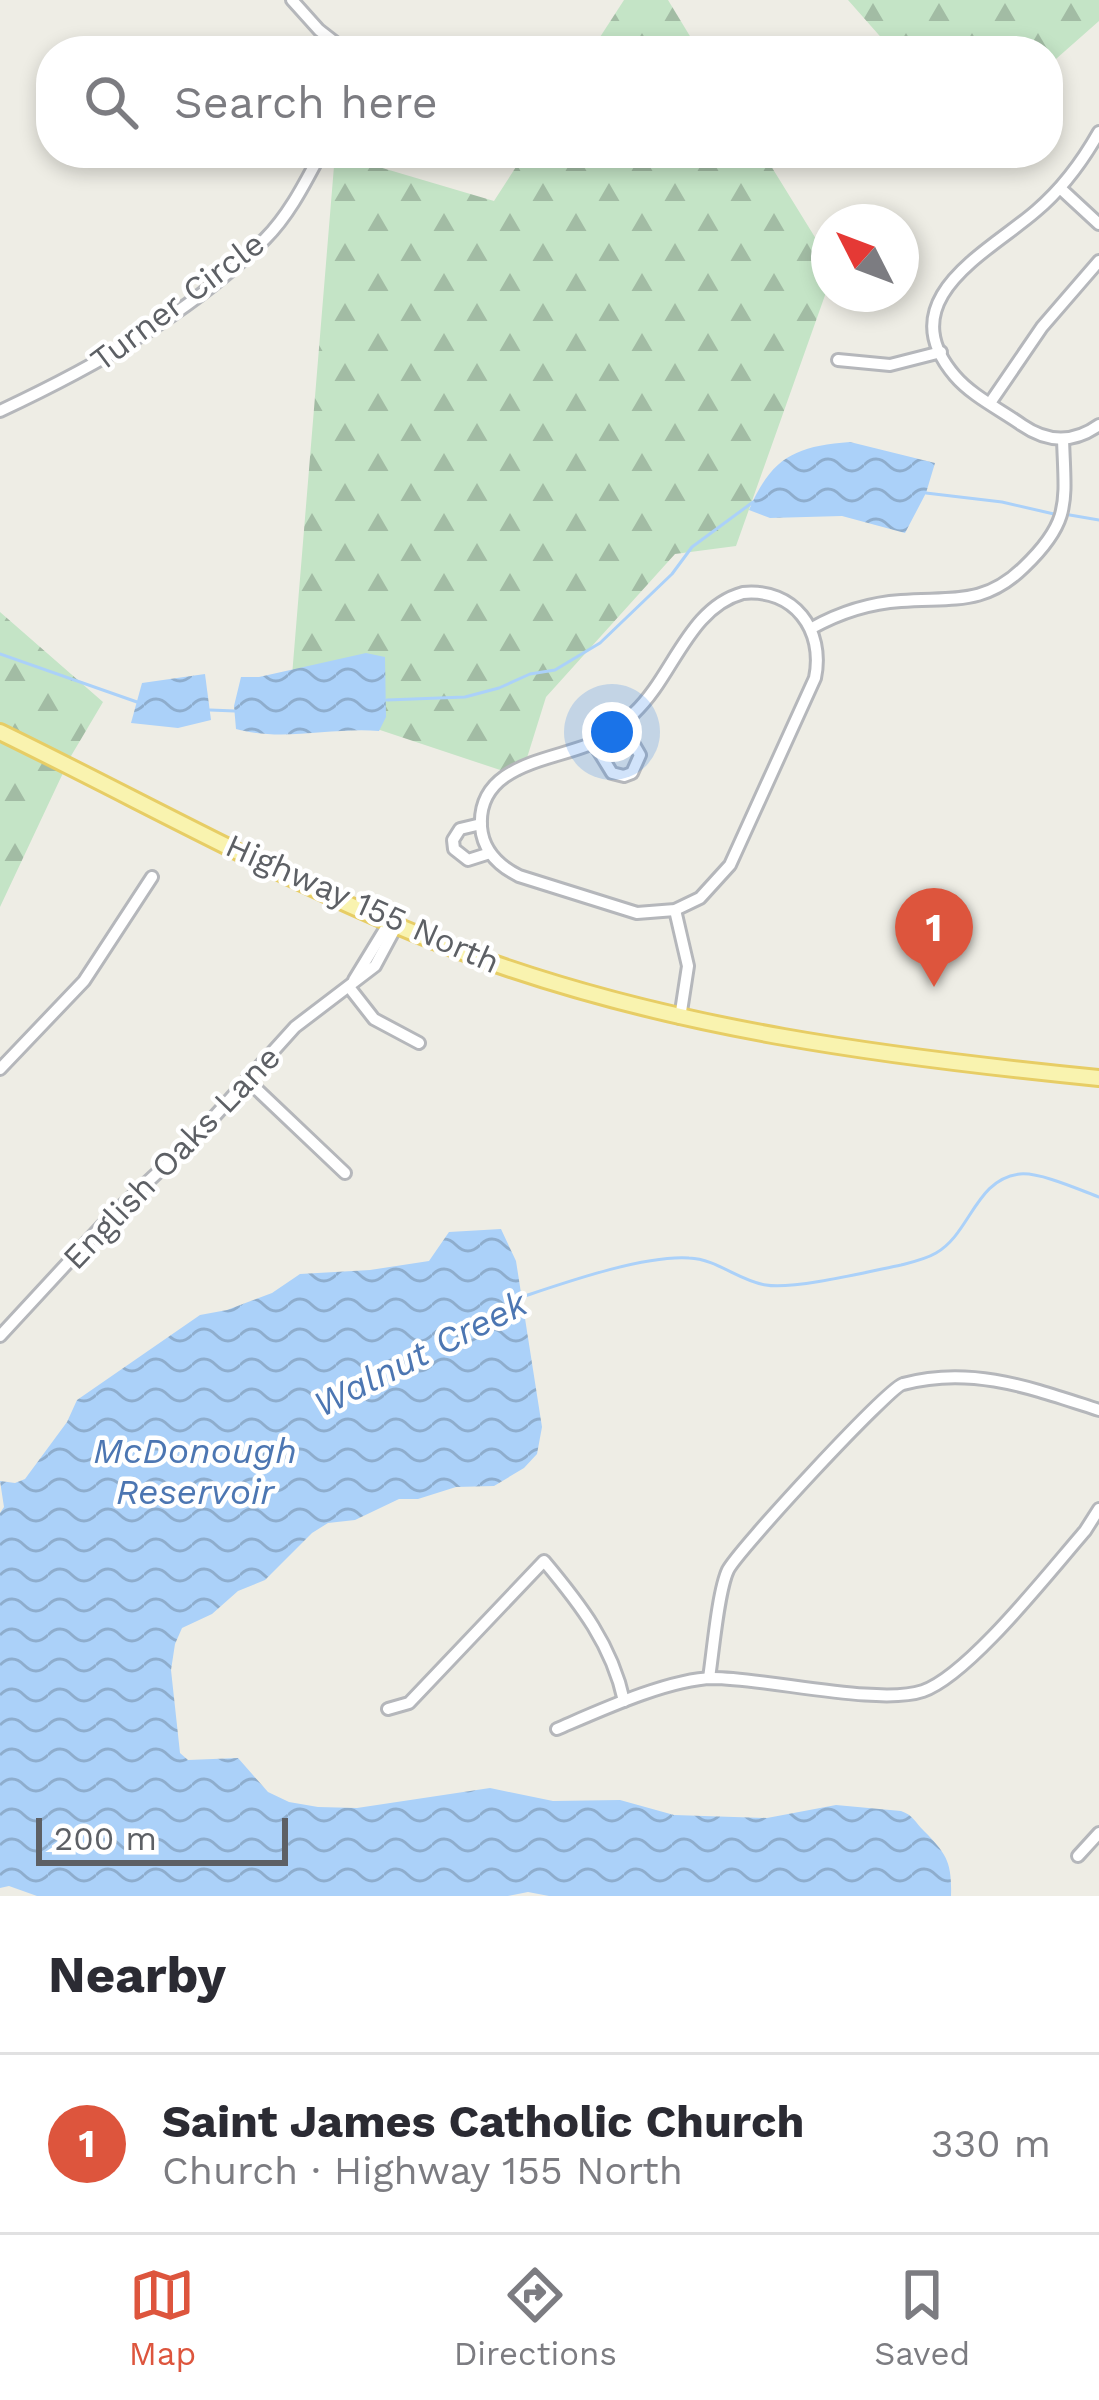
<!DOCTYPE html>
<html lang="en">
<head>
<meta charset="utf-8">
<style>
  :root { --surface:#fff; --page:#f2f2f3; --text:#2b2b33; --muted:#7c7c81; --line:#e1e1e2; --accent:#dd553d }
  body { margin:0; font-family:"Work Sans",sans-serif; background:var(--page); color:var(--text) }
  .compass { position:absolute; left:811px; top:204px; width:108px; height:108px; border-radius:50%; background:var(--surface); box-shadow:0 6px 18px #0003; rotate:312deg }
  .scale { position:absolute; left:36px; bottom:30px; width:252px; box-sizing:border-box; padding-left:12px; border:6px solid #5d6065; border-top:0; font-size:33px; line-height:42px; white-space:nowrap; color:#5d6065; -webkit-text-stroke:9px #fff; paint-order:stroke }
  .you { position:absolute; left:612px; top:732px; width:42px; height:42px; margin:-30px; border:9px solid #fff; border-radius:50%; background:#1a73e8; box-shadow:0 0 0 18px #1a73e833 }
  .badge { display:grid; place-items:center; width:78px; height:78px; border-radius:50%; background:var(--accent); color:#fff; font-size:39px; font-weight:700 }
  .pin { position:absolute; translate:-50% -99px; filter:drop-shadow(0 3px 6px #0008) }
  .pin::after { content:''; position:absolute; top:63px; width:42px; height:36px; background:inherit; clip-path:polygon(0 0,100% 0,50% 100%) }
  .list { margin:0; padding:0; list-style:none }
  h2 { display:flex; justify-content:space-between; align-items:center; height:156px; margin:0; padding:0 48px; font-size:51px }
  h2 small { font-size:39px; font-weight:400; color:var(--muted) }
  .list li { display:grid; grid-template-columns:78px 1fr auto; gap:36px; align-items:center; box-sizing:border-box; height:180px; padding:0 48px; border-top:3px solid var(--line) }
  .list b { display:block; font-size:45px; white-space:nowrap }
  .list p { margin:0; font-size:39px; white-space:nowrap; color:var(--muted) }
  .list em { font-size:39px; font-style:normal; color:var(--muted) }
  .icon { flex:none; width:66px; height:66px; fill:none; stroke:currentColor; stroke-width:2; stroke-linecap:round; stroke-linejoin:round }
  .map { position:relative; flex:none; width:1099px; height:1896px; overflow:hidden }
  .search { position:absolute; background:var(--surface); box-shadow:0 6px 18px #0003; left:36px; right:36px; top:36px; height:132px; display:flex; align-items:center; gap:30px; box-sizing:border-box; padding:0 42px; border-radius:48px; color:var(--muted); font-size:45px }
  .sheet { height:336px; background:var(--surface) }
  nav { display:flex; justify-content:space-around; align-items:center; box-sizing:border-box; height:168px; border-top:3px solid var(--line); background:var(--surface); font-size:33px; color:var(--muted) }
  nav a { display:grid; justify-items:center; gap:6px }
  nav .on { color:var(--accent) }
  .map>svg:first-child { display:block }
  .forest { fill:url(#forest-firs) }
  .water { fill:url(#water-waves) }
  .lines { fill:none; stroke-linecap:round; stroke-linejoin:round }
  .stream { stroke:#abd1f9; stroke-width:3 }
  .minor-casing { stroke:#b5b7bb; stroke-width:16 }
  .major-casing { stroke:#e7cd65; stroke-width:20 }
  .minor { stroke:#fff; stroke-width:10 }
  .major { stroke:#f9f3af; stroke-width:14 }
  .labels { text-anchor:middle; stroke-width:9; stroke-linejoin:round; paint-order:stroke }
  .street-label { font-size:33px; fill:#5d6065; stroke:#fff }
  .water-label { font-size:36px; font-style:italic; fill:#4c76b2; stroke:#fff }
</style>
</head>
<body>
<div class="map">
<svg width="1099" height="1896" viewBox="0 0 1099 1896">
  <defs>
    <pattern id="forest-firs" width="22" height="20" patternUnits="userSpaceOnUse" patternTransform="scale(3)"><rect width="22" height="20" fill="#c4e4c6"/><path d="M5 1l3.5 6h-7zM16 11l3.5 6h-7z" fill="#a2bca4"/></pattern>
    <pattern id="water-waves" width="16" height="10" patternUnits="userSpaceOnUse" patternTransform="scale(3)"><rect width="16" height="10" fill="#abd1f9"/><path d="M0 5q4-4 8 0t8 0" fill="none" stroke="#8eadcd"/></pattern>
  </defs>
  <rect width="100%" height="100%" fill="#eeede5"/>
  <g class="forest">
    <path d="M624,0H668L699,51H591Z"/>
    <path d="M848,0H1099V21L1048,66V51H893Z"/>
    <path d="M525,153H763L829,260V284L736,546L675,554L546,697L521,777L290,700L335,154L494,201Z"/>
    <path d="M0,612L103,702L71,756L0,907Z"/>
  </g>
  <g class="water">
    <path d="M850,442L935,463L926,493L905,533L842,516L770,518L749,510C771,458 795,446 850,442Z"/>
    <path d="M366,653L385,657L386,717L379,731C332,727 283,742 236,729L234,706L241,677H259Z"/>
    <path d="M205,674L211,720L178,728L131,723L142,683Z"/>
    <path d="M501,1229L516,1261L542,1427L537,1454L524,1468L494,1486L456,1487L418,1499H399L355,1520L328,1523L312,1533L265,1580L238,1591L212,1614L182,1628L175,1644L171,1670L180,1753L188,1760L238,1758L268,1792L289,1802L318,1807L357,1808L490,1788L553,1801L620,1800L674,1815L767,1818L836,1805L901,1811C913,1815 915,1822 924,1831C947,1854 952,1863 951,1896H549L528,1892L508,1896H37L9,1886L0,1888V1513L4,1507L0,1481L15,1483L25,1479L67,1422L77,1400L200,1315L227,1310L272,1293L300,1274L370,1270L429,1261L449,1232Z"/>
  </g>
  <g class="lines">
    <g class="stream">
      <path d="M926,493L1002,502L1054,514"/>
      <path d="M1064,514L1099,520"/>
      <path d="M0,654L137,702"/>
      <path d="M387,700L465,697L499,688L530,674L555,670L600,643L672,574L692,547L753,502"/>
      <path d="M210,710L235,711"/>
      <path d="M519,1298C564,1283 643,1255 689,1258C717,1259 739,1281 766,1285C793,1290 871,1271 901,1265C913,1262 926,1259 936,1253C971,1233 975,1179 1020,1174C1040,1172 1080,1190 1099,1197"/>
    </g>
    <g class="minor-casing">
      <g id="minor">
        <path d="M292,0L319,30L346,51"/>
        <path d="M1099,132C1082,162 1062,189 1036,211C989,252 889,299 955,376C972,396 1001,410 1022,425C1048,443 1074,443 1099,425"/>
        <path d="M1060,188L1099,224"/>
        <path d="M838,360L890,365L941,352"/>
        <path d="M990,403L1042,327L1099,261"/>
        <path d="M0,411C94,367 191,313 265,239C289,215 305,183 321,153"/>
        <path d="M743,593C794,588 825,630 815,678L730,865L700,898L675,910L637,913L519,876C499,866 483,851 481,827C477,766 547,761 588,745C605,738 621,726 634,713C673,677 688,608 743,593Z"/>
        <path d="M812,628C839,613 870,603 901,601C953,597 984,606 1024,567C1072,521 1065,502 1063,439"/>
        <path d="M593,742L612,773L624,776L632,773L640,755L622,724"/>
        <path d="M481,824L460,829L453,840L454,849L468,860L490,853"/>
        <path d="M675,910L688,966L680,1018"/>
        <path d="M354,980L390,921"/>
        <path d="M349,987L374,1019L419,1043"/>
        <path d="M0,1069L84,981L152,877"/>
        <path d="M247,1080L345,1173"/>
        <path d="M0,1336L112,1215L196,1137L295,1027L375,966L397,925"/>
        <path d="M709,1678C713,1652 718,1591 728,1570C738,1550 889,1387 903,1384C972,1365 1034,1389 1099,1410"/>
        <path d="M388,1709L409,1703L544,1561C580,1604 612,1645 624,1701"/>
        <path d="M557,1729C599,1711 668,1679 713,1678C766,1678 879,1706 923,1691C969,1675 1050,1571 1085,1531L1099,1509"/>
        <path d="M1078,1856L1099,1833"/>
      </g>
    </g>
    <g class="major-casing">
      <path id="major" d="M0,732C154,807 316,899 476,957C677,1030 888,1057 1099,1078"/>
    </g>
    <use href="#minor" class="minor"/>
    <use href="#major" class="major"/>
  </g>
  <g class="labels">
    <g class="street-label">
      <text transform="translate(177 301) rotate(-37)" y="12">Turner Circle</text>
      <text transform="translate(363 903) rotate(24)" y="12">Highway 155 North</text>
      <text transform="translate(171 1157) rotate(-46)" y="12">English Oaks Lane</text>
    </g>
    <g class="water-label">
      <text transform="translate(420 1353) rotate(-27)" y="13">Walnut Creek</text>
      <text x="195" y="1463">McDonough<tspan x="195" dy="41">Reservoir</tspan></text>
    </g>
  </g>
</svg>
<svg class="compass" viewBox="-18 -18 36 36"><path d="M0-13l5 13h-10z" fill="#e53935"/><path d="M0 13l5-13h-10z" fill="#7c7c81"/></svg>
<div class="scale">200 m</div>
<div class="you"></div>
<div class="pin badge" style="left:934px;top:987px">1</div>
<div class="search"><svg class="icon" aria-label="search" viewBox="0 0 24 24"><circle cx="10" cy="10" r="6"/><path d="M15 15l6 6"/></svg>Search here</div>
</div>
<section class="sheet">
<h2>Nearby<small></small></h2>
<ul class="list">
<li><span class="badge">1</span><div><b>Saint James Catholic Church</b><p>Church · Highway 155 North</p></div><em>330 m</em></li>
</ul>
</section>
<nav>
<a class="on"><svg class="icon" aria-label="map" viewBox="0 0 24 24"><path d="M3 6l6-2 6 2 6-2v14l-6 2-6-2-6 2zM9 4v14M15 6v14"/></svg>Map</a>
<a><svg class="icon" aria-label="directions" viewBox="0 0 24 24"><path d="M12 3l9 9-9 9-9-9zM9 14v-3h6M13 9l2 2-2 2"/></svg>Directions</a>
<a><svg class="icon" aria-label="saved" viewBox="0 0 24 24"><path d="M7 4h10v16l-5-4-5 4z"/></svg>Saved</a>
</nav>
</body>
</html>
